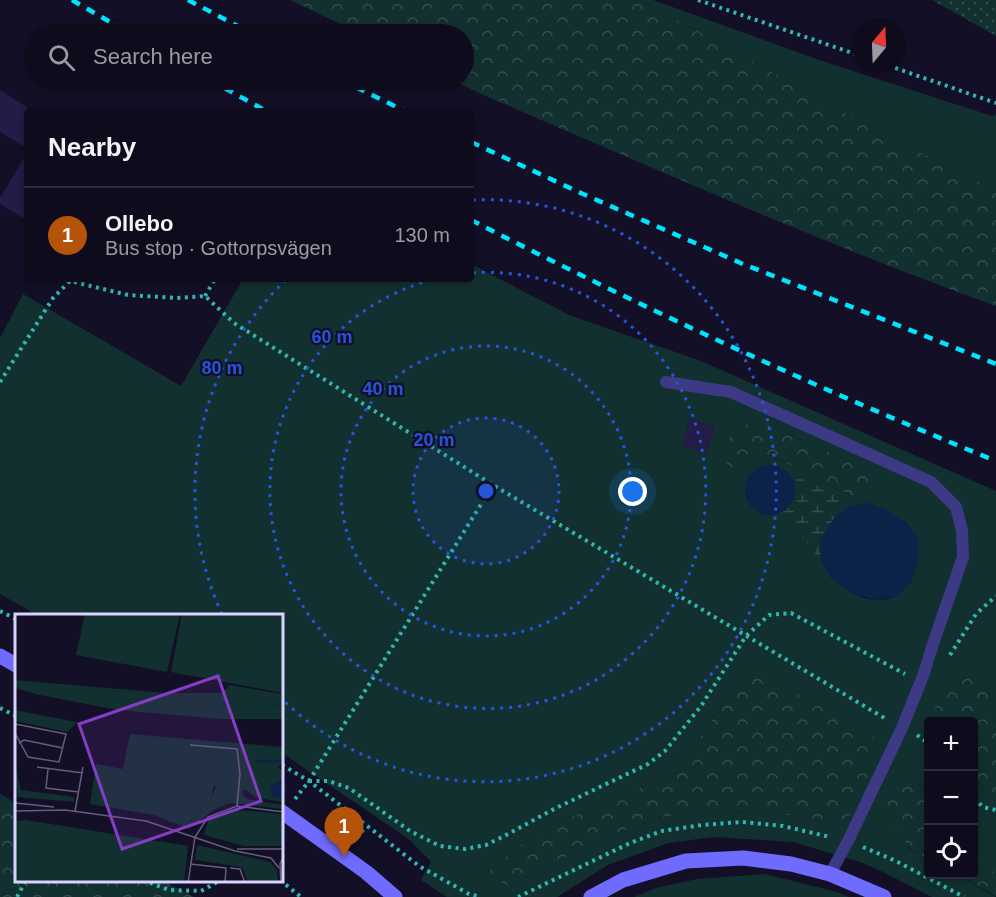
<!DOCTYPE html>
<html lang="en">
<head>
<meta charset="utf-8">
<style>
  :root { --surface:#0e0b1c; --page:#1c1929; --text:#f1f3f6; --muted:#9b9ba3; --line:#2e2b3b; --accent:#b45309 }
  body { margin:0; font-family:Helvetica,sans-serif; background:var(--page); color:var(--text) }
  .controls { position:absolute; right:18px; bottom:18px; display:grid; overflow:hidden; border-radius:6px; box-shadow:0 3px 9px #0003 }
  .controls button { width:54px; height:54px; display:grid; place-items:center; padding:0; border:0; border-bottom:2px solid var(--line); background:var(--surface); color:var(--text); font:30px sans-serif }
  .compass { position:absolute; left:852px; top:18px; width:54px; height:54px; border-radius:50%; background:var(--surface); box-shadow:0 3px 9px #0003; rotate:19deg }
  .you { position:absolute; left:633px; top:492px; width:21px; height:21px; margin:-15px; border:4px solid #fff; border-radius:50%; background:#1a73e8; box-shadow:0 0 0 9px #1a73e833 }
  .badge { display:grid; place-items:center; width:39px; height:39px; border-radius:50%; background:var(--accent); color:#fff; font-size:20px; font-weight:700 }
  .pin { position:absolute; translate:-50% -50px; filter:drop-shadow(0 2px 3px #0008) }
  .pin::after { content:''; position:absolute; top:32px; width:21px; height:18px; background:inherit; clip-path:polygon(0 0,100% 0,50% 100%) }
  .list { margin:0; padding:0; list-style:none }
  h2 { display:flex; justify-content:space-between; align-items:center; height:78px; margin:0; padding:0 24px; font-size:26px }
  h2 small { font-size:20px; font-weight:400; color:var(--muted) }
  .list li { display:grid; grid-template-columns:39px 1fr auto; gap:18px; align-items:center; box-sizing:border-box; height:96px; padding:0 24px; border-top:2px solid var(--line) }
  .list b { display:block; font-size:22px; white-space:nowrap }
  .list p { margin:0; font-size:20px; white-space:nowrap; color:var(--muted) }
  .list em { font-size:20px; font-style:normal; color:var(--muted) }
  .icon { flex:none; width:33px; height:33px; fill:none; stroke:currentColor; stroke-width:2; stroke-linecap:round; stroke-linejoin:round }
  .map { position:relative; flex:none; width:996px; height:897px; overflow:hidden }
  .search { position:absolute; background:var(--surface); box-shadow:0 3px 9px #0003; left:24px; top:24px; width:450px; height:66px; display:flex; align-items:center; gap:15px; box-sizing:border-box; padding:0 21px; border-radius:33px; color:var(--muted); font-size:22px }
  .panel { position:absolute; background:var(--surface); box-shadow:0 3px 9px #0003; left:24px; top:108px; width:450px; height:174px; border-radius:6px }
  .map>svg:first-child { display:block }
  .grass { fill:#12302f; fill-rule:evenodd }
  .forest { fill:url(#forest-crowns) }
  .wetland { fill:url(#wetland-marsh) }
  .park { fill:url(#park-dots) }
  .water { fill:#0c2248 }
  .building { fill:#241b47 }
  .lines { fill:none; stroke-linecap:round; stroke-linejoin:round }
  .path { stroke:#2fb8b0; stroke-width:4; stroke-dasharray:3 4.5; stroke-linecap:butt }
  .lane { stroke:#3d3a85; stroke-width:12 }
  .secondary { stroke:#6f6bff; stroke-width:15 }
  .rail { stroke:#00e5ff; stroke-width:4.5; stroke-dasharray:9 8; stroke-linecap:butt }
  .ring { fill:none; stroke:#2655da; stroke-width:3; stroke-dasharray:3 6 }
  .inset-river { fill:none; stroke:#0c2248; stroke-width:3 }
  .inset-road { fill:none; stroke:#625e7d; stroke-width:1.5 }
  .view { fill:#843dc5; fill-opacity:0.15; stroke:#843dc5; stroke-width:3 }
  .inset-edge { fill:none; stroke:#d9d4ff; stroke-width:3 }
  .centre { fill:#2655da; stroke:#130f26; stroke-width:3 }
  .ring-label { font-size:18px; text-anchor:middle; font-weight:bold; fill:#2655da; stroke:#130f26; stroke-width:4.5; stroke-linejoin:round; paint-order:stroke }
</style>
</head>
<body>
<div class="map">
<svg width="996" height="897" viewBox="0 0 996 897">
  <defs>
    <pattern id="forest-crowns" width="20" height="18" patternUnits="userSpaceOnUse" patternTransform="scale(1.5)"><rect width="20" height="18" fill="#12302f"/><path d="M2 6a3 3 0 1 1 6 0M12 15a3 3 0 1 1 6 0" fill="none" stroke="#344d4e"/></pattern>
    <pattern id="wetland-marsh" width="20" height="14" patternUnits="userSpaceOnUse" patternTransform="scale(1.5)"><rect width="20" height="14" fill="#12302f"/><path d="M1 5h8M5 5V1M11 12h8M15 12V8" fill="none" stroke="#344d4e"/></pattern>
    <pattern id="park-dots" width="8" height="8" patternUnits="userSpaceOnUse" patternTransform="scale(1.5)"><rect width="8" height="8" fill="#12302f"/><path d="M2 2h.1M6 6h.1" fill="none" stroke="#344d4e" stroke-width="1.8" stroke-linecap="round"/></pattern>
  </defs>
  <rect width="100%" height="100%" fill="#130f26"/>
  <g class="grass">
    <path d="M641,0H653L822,61L992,116L996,114V191L879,131Z"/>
    <path d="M471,264L569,315L701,361L996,491V723L990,707L989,682L931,715L935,721L928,722V788L912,781L908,848L928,859V874L958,875L996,897H932L881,871L860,862L793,842L714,837L668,843L608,865L557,897H447L421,880L431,862L410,840L282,753V615H37L0,594V338L23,294L181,386L243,279H471ZM769,425L854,463L851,496L771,455L756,457ZM831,578L911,581C906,586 900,595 894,597C869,606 850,593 831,578ZM734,687L830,822L766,811L714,812L662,817L608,836L508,886L487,873L540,830L677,773Z"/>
    <path d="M974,778L994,801H996V873L985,867L974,854Z"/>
    <path d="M765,874L837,892L849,897H634L656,888L697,879Z"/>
  </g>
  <g class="forest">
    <path d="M290,0H641L879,131L996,191V306C821,243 650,167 479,93L452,80H464V34H361Z"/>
    <path d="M748,424L769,425L854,463L864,469L870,484L861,495L851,496L771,455L756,457L746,467L736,471L724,461C723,439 731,434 748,424Z"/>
    <path d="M973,669L989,682L990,707L996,723V801H994L974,778V722L935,721L931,715L942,694Z"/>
    <path d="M762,674L880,741L860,797L847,820L830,822L766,811L714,812L662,817L608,836L508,886L486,873L540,830L677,773L734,687Z"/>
    <path d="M912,781L928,788V859L909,848L894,826L887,805L895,786Z"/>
    <path d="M0,794L16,803V880L163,881L194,897H0Z"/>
    <path d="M974,854L985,866L996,873V896L958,875L974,874Z"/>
  </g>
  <path class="wetland" d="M790,474L836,494L847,507L833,520L820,540L821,561L792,524L772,516L787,510L796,489Z"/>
  <path class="park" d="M932,0H996V36Z"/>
  <g class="water">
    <circle cx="770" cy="490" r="25"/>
    <path d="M868,503L887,510L907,523L919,539L918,561L912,581L896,597L874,600L850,593L831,578L821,561L820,540L833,520L847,507Z"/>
  </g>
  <g class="building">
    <path d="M0,90L27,107V148L0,132Z"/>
    <path d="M27,153V220L0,204V198Z"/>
    <path d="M690,418L715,427L706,454L682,445Z"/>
  </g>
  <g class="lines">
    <g class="path">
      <path d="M698,0L861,56"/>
      <path d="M881,63L996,103"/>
      <path d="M205,296L215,279"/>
      <path d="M0,382L53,298L70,281L128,295L177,298L205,296L234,323L493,485L886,719"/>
      <path d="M0,611L16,619"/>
      <path d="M950,655L976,614L996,596"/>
      <path d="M0,708L16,716"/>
      <path d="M917,735L928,743"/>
      <path d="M282,765L309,781L419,866L469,894L480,897"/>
      <path d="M309,781H329L349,788L410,831L440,846L465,849L486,845L508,834L554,809L648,764L665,751L701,706L746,636L769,615L791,613L905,674"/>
      <path d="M974,798L983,807L996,810"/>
      <path d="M295,799L309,781L493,485"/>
      <path d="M357,838L366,826"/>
      <path d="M863,847L896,861L964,897"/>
      <path d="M143,880L169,890L201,891L221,880"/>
      <path d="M280,880L301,897"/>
      <path d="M17,897L26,880"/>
      <path d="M518,897L630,843L662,831L702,825L742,822L783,826L830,837"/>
    </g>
    <path class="lane" d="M666,382L731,392L931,482L956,507L962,530L963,557L934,641L923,676L902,728L848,841L830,874"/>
    <g class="secondary">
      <path d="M0,656L16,665"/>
      <path d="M282,812L366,872L395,897"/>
      <path d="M591,897L623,880L686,861L743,858L791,864L830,874L884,897"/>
    </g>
    <g class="rail">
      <path d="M72,0L131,34"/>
      <path d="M188,0L253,34"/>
      <path d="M210,80L266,111"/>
      <path d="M341,80L405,111"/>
      <path d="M471,142L583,194L743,264L996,364"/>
      <path d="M471,220C643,308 818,389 996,461"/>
    </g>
  </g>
  <circle cx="486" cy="491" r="73" fill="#2655da" fill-opacity=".12"/>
  <g class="ring">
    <circle cx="486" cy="491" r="73"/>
    <circle cx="486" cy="491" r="145"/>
    <path d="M473 273A218 218 0 1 1 435 279"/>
    <path d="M222 614A291 291 0 0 1 286 280M473 200A291 291 0 1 1 282 699"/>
  </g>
  <g transform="translate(15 614)">
    <rect width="268" height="268" fill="#130f26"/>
    <path d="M214,71L268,80V92L248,89L239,93L150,79H208ZM0,96L25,101L62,108L52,118L0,107ZM115,120L268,133V149L263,153L268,158V167L262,168L257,181L268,184V188L243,184L229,175L227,180L232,185L268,191V195L215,189L198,196L174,215L139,201L75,190L81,150L108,155ZM199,171L219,185L196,192L174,209L196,185ZM0,150L6,176L59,183V188L2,183ZM213,195L268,200V232H229L189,221L193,207Z" fill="#12302f" fill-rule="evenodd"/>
    <path d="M0,66L150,79L239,93L248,89L268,92V105H205L103,96L25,81L0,74ZM203,168L222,171V184L196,192L174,209L196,185ZM11,206L173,232L169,268H0V207ZM182,231L255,248L262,256L263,268H233L227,253L180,246Z" fill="#12302f"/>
    <path d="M70,0H165L152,58L61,41ZM167,0H268V79L156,58Z" fill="#12302f"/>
    <path d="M255 176a8 8 0 1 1 16 0a8 8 0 1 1-16 0Z" fill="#0c2248"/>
    <path class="inset-river" d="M240,147H269"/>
    <path class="inset-road" d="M0,110L51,120L44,148L13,143L0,119M4,129L9,126L48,134M175,131L222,135L225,160L222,192M22,153L68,159M33,155L31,174L64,178M0,189L39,193M0,197L50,196L131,207L220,237L256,244L264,254M60,197L68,153M222,235H269M175,250L211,254L210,269M215,254L225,255L230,269M173,269L180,223L193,203L222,192L269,198M266,269L265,250L269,241"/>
    <path class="view" d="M203,62L246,187L107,235L64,110Z"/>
    <rect width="268" height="268" class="inset-edge"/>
  </g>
  <circle cx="486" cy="491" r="9" class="centre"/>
  <g class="ring-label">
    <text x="332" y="343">60 m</text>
    <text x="222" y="374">80 m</text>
    <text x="383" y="395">40 m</text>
    <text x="434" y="446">20 m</text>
  </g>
</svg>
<div class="controls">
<button>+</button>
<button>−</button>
<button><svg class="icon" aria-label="locate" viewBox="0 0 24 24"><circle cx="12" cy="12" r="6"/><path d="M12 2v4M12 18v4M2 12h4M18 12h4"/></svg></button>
</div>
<svg class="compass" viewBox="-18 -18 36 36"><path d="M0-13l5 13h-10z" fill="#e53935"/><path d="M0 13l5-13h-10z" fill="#9b9ba3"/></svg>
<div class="you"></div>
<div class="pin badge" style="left:344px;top:857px">1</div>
<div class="search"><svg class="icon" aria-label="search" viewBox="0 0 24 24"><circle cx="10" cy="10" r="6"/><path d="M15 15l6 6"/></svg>Search here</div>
<section class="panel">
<h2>Nearby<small></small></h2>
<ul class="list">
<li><span class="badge">1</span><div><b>Ollebo</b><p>Bus stop · Gottorpsvägen</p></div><em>130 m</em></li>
</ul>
</section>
</div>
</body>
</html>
